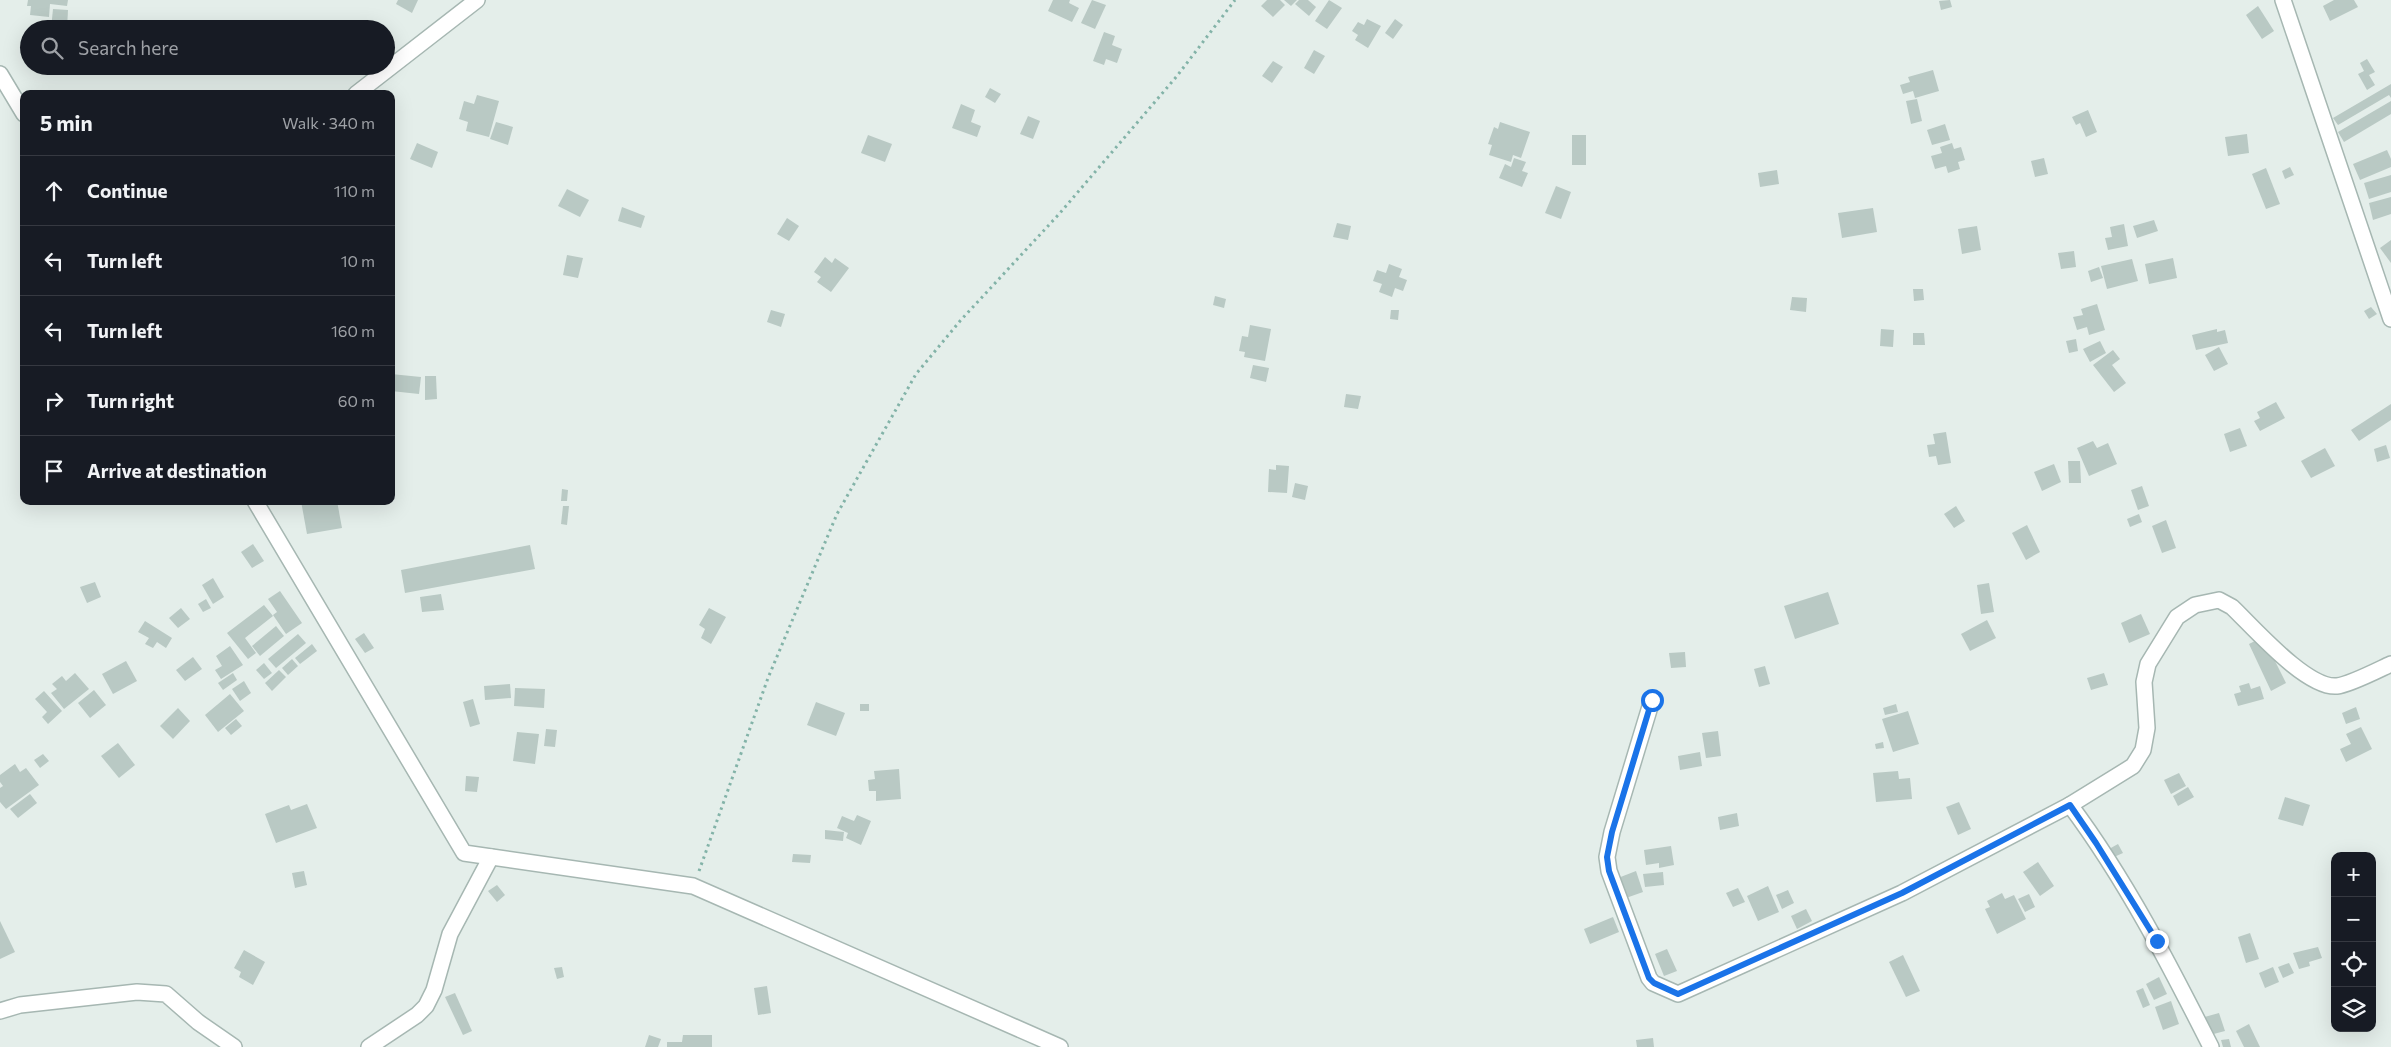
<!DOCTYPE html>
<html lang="en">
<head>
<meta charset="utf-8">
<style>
  :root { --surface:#171b24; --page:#242831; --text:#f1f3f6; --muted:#9ea1a6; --line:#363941 }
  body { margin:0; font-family:Commissioner,sans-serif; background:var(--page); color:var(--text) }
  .controls { position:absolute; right:15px; bottom:15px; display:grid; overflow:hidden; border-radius:10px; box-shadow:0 5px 20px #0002 }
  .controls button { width:45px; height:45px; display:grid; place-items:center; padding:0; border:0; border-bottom:1px solid var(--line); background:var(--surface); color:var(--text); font:25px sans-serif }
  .stop { position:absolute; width:15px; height:15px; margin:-11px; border:4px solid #1a73e8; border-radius:50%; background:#fff }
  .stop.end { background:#1a73e8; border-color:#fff; box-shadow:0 1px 5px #0008 }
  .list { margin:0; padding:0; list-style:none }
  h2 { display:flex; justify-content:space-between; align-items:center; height:65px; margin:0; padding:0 20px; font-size:21px }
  h2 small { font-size:16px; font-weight:400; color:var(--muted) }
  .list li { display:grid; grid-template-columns:32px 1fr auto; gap:15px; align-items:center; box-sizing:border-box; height:70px; padding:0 20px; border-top:1px solid var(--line) }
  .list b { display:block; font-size:19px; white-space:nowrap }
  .list em { font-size:16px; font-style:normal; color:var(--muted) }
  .icon { flex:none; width:28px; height:28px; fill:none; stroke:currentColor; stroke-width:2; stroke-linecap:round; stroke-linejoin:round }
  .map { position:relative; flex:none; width:2391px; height:1047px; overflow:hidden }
  .search { position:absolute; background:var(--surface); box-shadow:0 5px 20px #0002; left:20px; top:20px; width:375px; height:55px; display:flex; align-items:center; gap:12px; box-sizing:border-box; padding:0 18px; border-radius:28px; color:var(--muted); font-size:19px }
  .panel { position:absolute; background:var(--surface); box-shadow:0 5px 20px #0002; left:20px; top:90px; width:375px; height:415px; border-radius:10px }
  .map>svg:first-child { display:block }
  .building { fill:#b9c9c4 }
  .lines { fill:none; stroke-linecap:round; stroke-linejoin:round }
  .street-casing { stroke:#a6b7b2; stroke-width:18 }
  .path { stroke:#83b3a8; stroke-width:3; stroke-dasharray:2.5 4; stroke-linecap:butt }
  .street { stroke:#fff; stroke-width:15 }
  .route { stroke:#1a73e8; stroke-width:6 }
</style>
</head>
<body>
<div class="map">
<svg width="2391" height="1047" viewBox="0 0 2391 1047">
  <rect width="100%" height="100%" fill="#e4eeea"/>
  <g class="building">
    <path d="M28,0H68L67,6L50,4L49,17L30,15L31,6H27Z"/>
    <path d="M398,0H418L412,13L396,4Z"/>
    <path d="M1053,0H1070L1069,3L1079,8L1072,22L1048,11Z"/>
    <path d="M1092,0L1106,5L1095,29L1081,23Z"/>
    <path d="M1267,0H1280L1285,5L1273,17L1261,6Z"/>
    <path d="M1284,0H1297L1291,6Z"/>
    <path d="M1299,0H1308L1316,7L1309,16L1295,4Z"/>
    <path d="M1329,0L1342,8L1327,29L1315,21Z"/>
    <path d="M1950,0L1952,7L1941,10L1939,1Z"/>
    <path d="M2334,0H2354L2358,7L2330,21L2323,6Z"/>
    <path d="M2258,6L2274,31L2262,39L2246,15Z"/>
    <path d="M53,9L68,10L67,29H51Z"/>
    <path d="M1367,19L1381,26L1368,48L1355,40L1358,35L1352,31L1358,22L1364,25Z"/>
    <path d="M1395,19L1403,25L1393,39L1385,33Z"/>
    <path d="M224,20L249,21V29H224Z"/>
    <path d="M1104,32L1115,36L1112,45L1122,49L1117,63L1106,59L1104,65L1093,61Z"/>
    <path d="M1314,50L1325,56L1314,74L1304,68Z"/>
    <path d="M2367,59L2375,72L2369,75L2375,85L2367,90L2358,74L2364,71L2360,63Z"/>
    <path d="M1273,61L1283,67L1272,83L1262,76Z"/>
    <path d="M1933,70L1939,91L1915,98L1913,91L1903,94L1900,85L1910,82L1908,77Z"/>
    <path d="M2391,84V98L2389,95L2338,125L2333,118Z"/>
    <path d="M990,88L1001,94L995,103L985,97Z"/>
    <path d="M477,95L499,101L489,137L466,131L468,122L459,119L464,101L474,104Z"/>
    <path d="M1917,99L1922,121L1911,124L1906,101Z"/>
    <path d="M2391,101V114L2344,142L2338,132Z"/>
    <path d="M961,104L975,110L971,122L981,126L977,137L952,128Z"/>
    <path d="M2088,110L2097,132L2086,137L2080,123L2076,125L2072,117Z"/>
    <path d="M1028,116L1040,121L1033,139L1020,134Z"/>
    <path d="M496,122L513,127L508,145L490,139Z"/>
    <path d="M1500,122L1530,132L1521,158L1513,155L1511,162L1489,155L1492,145L1488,144L1494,127L1498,129Z"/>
    <path d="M1945,124L1950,140L1932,145L1927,130Z"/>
    <path d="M2247,134L2249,153L2228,156L2225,137Z"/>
    <path d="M868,135L892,144L885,162L861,153Z"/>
    <rect x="1572" y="135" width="14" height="30"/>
    <path d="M417,143L438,152L432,168L410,159Z"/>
    <path d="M1952,143L1954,149L1961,147L1965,160L1958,162L1960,169L1948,173L1946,166L1935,169L1931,156L1942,153L1940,147Z"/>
    <path d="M2387,150L2391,159V167L2360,180L2353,164Z"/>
    <path d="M1514,158L1526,162L1522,171L1528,173L1522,187L1499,178L1505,164L1511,167Z"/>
    <path d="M2044,158L2048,174L2035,177L2031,161Z"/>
    <path d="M2290,167L2294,175L2285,179L2282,171Z"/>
    <path d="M2266,168L2280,204L2266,209L2252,174Z"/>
    <path d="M1777,170L1779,184L1760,187L1758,173Z"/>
    <path d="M2391,175V192L2369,199L2364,183Z"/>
    <path d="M1556,186L1571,192L1561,219L1545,213Z"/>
    <path d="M567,189L589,200L580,217L558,206Z"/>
    <path d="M2391,197V214L2373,220L2369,203Z"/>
    <path d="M622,207L645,216L641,228L618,221Z"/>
    <path d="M1873,208L1877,232L1842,238L1838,213Z"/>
    <path d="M787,218L799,226L789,241L777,234Z"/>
    <path d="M2154,220L2158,231L2137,238L2133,226Z"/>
    <path d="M1337,223L1351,226L1348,240L1333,237Z"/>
    <path d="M2124,224L2128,246L2108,250L2105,238L2112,237L2110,227Z"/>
    <path d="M1977,226L1981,250L1962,254L1958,229Z"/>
    <path d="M2391,240V263L2380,248Z"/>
    <path d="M2074,251L2076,267L2061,269L2058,253Z"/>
    <path d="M567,255L583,258L578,278L563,275Z"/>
    <path d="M825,257L832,263L835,258L849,268L831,292L817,282L821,277L814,272Z"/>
    <path d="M2173,258L2177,278L2149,284L2145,264Z"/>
    <path d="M2132,259L2138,281L2107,289L2101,266Z"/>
    <path d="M1389,264L1402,269L1399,277L1407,280L1403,291L1395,288L1392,297L1379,292L1382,284L1373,281L1377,270L1386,273Z"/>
    <path d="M2099,267L2103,278L2091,282L2088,271Z"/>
    <path d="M1913,289H1923L1924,300L1914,301Z"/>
    <path d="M1215,296L1226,299L1224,308L1213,305Z"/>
    <path d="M1792,297L1807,298L1806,312L1790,310Z"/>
    <path d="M2097,304L2105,330L2089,335L2087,327L2077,330L2073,317L2083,315L2081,309Z"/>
    <path d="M2371,307L2377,314L2369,319L2364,311Z"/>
    <path d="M771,310L785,314L781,327L767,322Z"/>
    <path d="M1391,310H1399L1398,320L1390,319Z"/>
    <path d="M1250,325L1271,329L1265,361L1244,357L1245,352L1239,351L1242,336L1248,337Z"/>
    <path d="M1881,329L1894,330L1893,347L1880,346Z"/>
    <path d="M2217,329V332L2225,330L2228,343L2196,350L2192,335Z"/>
    <path d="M1913,333H1924L1925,345H1913Z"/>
    <path d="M2076,339L2078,351L2069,353L2066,341Z"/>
    <path d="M2100,341L2106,353L2090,362L2083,349Z"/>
    <path d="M2219,347L2228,364L2214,371L2205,355Z"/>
    <path d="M2113,350L2120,359L2112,365L2126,383L2114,392L2093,365Z"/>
    <path d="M1253,365L1269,368L1266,382L1250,378Z"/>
    <path d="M391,374L421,377L419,394L391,391Z"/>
    <path d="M425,376H436L437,399L425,400Z"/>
    <path d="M1346,394L1361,396L1358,409L1344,407Z"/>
    <path d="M2276,402L2285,418L2260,431L2254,421L2260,418L2257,412Z"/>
    <path d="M2391,404V420L2359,441L2351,430Z"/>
    <path d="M2240,428L2247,446L2230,452L2224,434Z"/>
    <path d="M1946,432L1951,463L1938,465L1936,456L1929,457L1927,445L1935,444L1933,434Z"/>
    <path d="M2093,441L2097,448L2108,443L2117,464L2089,476L2077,448Z"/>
    <path d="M2386,445L2390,458L2377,462L2374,449Z"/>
    <path d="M2325,448L2335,466L2311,478L2301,461Z"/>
    <path d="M2068,461H2080L2081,483H2069Z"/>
    <path d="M2054,464L2061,482L2042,491L2034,472Z"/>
    <path d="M1276,465L1289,466L1287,493L1268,492L1269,469L1276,470Z"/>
    <path d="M1295,483L1308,486L1305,500L1292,497Z"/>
    <path d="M2142,486L2149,506L2138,510L2131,490Z"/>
    <path d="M562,489L568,490L567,501H561Z"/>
    <path d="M301,501H337L342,528L307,534Z"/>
    <path d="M563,506H569L567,525L561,524Z"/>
    <path d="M1956,506L1965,521L1954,528L1944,514Z"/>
    <path d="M2139,514L2142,522L2130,527L2127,519Z"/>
    <path d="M2166,520L2176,548L2162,553L2152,526Z"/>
    <path d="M2027,525L2040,552L2026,560L2012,533Z"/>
    <path d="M253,544L264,561L252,568L241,552Z"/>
    <path d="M530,545L535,569L405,593L401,570Z"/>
    <path d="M213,578L224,597L213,604L202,585Z"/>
    <path d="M95,582L101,597L87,603L80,587Z"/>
    <path d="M1989,583L1994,612L1981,614L1977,585Z"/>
    <path d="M280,591L302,623L286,634L273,615L277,612L268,599Z"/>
    <path d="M1828,592L1839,624L1795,639L1784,606Z"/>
    <path d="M441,594L444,610L422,612L420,597Z"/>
    <path d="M206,599L211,608L203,612L198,604Z"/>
    <path d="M264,605L273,616L245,638L256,653L248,659L227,633Z"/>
    <path d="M181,608L190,619L178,628L169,618Z"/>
    <path d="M709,608L726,617L711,644L701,638L705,629L699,625Z"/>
    <path d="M2141,614L2150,634L2129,643L2121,623Z"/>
    <path d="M1987,620L1996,638L1970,651L1961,634Z"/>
    <path d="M145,621L172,638L166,648L157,642L153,648L145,644L149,638L138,632Z"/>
    <path d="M276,626L284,636L260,656L252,646Z"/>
    <path d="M364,633L374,648L365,653L355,639Z"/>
    <path d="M298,634L306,643L276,668L268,659Z"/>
    <path d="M2263,637L2286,683L2271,691L2249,644Z"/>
    <path d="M312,644L317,651L300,664L295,658Z"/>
    <path d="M230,646L243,665L221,679L215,670L222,666L216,656Z"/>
    <path d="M1685,652L1686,667L1671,668L1669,653Z"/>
    <path d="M193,657L202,669L185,681L176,670Z"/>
    <path d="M292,659L298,666L288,675L282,668Z"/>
    <path d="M126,661L137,681L113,694L102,674Z"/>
    <path d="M264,663L272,673L264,679L256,670Z"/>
    <path d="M1765,666L1770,684L1759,687L1754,669Z"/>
    <path d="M279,670L286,677L272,691L265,683Z"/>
    <path d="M75,673L89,689L64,709L51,693L57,689L52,684L62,676L66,681Z"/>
    <path d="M233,673L237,680L223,690L218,683Z"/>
    <path d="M2104,673L2108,685L2091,690L2087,678Z"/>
    <path d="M244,681L251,693L240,701L232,689Z"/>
    <path d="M2249,683L2251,689L2260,686L2264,699L2238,706L2234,694L2241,692L2239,686Z"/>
    <path d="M510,684L511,698L485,700L484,686Z"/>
    <path d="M515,688L545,689L544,708L514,706Z"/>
    <path d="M94,690L106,705L90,718L78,703Z"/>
    <path d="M44,691L62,711L48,724L42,717L47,712L35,699Z"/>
    <path d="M230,694L244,711L218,732L205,715Z"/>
    <path d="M473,699L480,724L470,727L463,702Z"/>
    <path d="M816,702L845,713L836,736L807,725Z"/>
    <rect x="860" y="704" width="9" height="7"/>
    <path d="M1896,704L1898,712L1885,715L1883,708Z"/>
    <path d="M2356,707L2360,719L2346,724L2342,713Z"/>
    <path d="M178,708L190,721L173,739L160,726Z"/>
    <path d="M1908,711L1919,744L1893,752L1882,719Z"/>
    <path d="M236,719L242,726L231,735L225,728Z"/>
    <path d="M2361,727L2372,749L2346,762L2340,749L2351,744L2346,734Z"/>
    <path d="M546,729L557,730L555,747L544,746Z"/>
    <path d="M1718,731L1721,756L1706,758L1702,733Z"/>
    <path d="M517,732L539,734L535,764L513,761Z"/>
    <path d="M1883,742L1884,748L1876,749L1875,744Z"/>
    <path d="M118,743L135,765L119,778L101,756Z"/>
    <path d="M1700,752L1702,766L1680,770L1678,756Z"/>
    <path d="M43,754L49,761L40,768L34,760Z"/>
    <path d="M15,764L20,772L26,768L39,785L6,809L0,802V788L3,786L0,782V775Z"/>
    <path d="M899,769L901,799L876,801V791H869L868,780L875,779L874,771Z"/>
    <path d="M1898,771L1899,779L1910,778L1912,799L1876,802L1873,773Z"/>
    <path d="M2179,773L2186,786L2171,794L2164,780Z"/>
    <path d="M466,776L479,777L477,792L465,791Z"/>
    <path d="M2188,787L2194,797L2178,806L2173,796Z"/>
    <path d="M30,794L37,803L18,818L10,809Z"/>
    <path d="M2285,797L2310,805L2303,826L2278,819Z"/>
    <path d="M1959,802L1971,829L1958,835L1946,807Z"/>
    <path d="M307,804L317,828L276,843L265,814L289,805L291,810Z"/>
    <path d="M1737,813L1739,826L1720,830L1718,817Z"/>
    <path d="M857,815L871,821L861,845L846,838L848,833L837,828L842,816L854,821Z"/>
    <path d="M825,830L844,832L843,841L825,839Z"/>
    <path d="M2118,844L2123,853L2114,857L2109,849Z"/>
    <path d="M1671,846L1674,865L1659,868V863L1646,865L1644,850Z"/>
    <path d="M793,854L811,855L810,863L792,862Z"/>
    <path d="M2038,862L2054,886L2040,896L2023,872Z"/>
    <path d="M304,871L307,885L295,888L292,873Z"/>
    <path d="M1636,871L1643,892L1626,898L1618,878Z"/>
    <path d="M1663,872L1664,885L1645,887L1643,874Z"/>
    <path d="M497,885L505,895L497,902L488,891Z"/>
    <path d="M1768,886L1779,912L1758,921L1747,896Z"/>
    <path d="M1738,888L1745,902L1733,907L1726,893Z"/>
    <path d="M1788,890L1794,903L1782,909L1776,895Z"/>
    <path d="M2002,893L2005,899L2014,895L2026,919L1997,934L1985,909L1990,907L1987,901Z"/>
    <path d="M2029,894L2035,907L2025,912L2018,899Z"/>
    <path d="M1806,909L1812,921L1797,929L1791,916Z"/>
    <path d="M1613,917L1619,932L1590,944L1584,929Z"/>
    <path d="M0,921L15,952L0,959Z"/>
    <path d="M2250,933L2259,959L2246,963L2238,937Z"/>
    <path d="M2318,947L2322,958L2309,962L2310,966L2299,969L2293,953Z"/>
    <path d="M1667,949L1677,971L1664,976L1655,954Z"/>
    <path d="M244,950L265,962L253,985L239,977L241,972L234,968Z"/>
    <path d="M1903,955L1920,991L1906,997L1889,962Z"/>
    <path d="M2289,963L2294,973L2283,978L2278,967Z"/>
    <path d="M562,967L564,977L557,979L554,968Z"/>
    <path d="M2273,967L2279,982L2265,988L2259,973Z"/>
    <path d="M2159,977L2167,994L2154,1000L2146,984Z"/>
    <path d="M767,986L771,1013L758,1015L754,988Z"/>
    <path d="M2143,988L2150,1005L2143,1008L2136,991Z"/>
    <path d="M455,993L472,1031L463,1035L445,997Z"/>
    <path d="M2171,1001L2179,1024L2163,1030L2155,1007Z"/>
    <path d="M2219,1013L2225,1031L2206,1036L2201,1018Z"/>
    <path d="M2249,1024L2260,1047H2244L2236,1031Z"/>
    <path d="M649,1035L661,1039L658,1047H645Z"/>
    <path d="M683,1035H712V1047H667V1042H682Z"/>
    <path d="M1653,1038L1654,1047H1637L1636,1040Z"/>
    <path d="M2229,1039L2231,1047H2223L2221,1040Z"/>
  </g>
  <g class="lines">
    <g class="street-casing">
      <g id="street">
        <path d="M2283,0L2391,319"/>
        <path d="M0,74L24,114"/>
        <path d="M356,94L477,0"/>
        <path d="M255,501L464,853L693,886L1060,1047"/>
        <path d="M1652,700L1612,832L1607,857L1609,871L1649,978L1653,983L1678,994L1902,893L2070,805C2126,880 2169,964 2211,1047"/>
        <path d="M2070,805L2133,766L2143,750L2147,728L2144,682L2148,664L2177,617L2195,605L2219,600L2232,607C2254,628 2307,689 2337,686C2349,685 2378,670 2391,664"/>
        <path d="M0,1011L20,1005L137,992L166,994L198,1022L234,1047"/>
        <path d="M369,1047L417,1015L426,1006L434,990L450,934L491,857"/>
      </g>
    </g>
    <path class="path" d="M699,871L768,678L837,514L916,374L960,321L1060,213L1177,76L1235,0"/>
    <use href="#street" class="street"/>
  </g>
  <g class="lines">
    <path class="route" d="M1652,700L1612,832L1607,857L1609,871L1649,978L1654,983L1678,994L1902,893L2070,805L2096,843L2157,941"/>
  </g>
</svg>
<div class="controls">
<button>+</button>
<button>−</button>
<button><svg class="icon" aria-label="locate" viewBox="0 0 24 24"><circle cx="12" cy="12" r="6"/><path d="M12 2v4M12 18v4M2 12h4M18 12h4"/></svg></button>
<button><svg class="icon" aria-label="layers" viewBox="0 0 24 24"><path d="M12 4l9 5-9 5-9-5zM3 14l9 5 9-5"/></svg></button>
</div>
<div class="stop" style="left:1652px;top:700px"></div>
<div class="stop end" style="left:2157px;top:941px"></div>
<div class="search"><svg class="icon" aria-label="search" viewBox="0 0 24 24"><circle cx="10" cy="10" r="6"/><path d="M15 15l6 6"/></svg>Search here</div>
<section class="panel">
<h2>5 min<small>Walk · 340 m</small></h2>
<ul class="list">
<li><svg class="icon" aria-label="ahead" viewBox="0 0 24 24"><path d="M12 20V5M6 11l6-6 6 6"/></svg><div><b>Continue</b></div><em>110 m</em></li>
<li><svg class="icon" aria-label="left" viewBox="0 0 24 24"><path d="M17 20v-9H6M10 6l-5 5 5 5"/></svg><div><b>Turn left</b></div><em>10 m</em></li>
<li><svg class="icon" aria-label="left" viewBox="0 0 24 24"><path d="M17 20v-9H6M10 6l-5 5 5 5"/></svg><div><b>Turn left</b></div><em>160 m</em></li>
<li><svg class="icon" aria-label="right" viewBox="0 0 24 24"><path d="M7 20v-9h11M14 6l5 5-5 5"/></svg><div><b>Turn right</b></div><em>60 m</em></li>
<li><svg class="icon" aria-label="arrive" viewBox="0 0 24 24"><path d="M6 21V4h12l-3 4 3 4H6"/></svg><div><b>Arrive at destination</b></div></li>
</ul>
</section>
</div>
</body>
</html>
